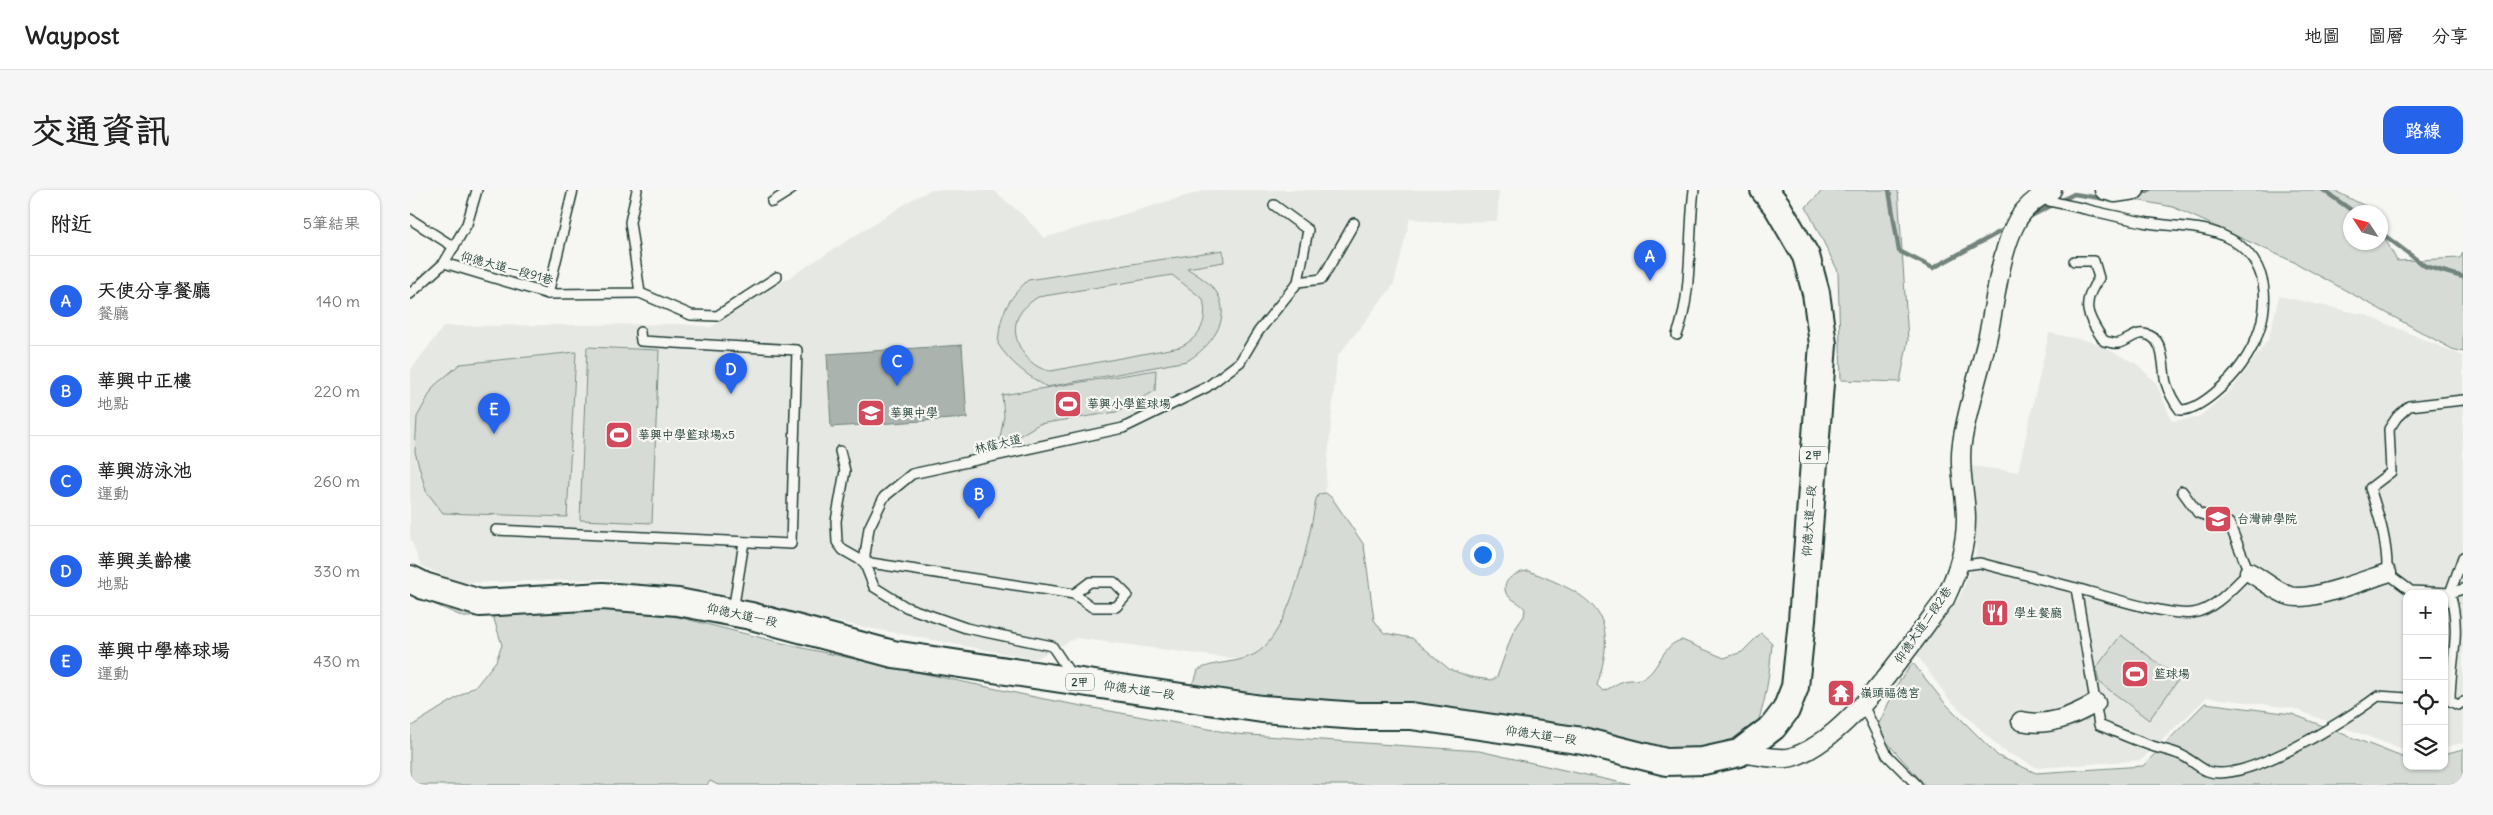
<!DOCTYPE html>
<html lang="zh-TW">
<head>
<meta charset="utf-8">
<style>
  :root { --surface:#fff; --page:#f6f6f6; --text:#222; --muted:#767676; --line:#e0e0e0; --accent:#2563eb }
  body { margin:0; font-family:Delius,"LXGW WenKai TC",sans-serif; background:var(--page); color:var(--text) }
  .controls { position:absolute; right:15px; bottom:15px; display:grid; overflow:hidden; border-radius:10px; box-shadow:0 1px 4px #0004 }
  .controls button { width:45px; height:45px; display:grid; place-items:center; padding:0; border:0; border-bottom:1px solid var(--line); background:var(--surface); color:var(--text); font:25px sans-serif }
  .compass { position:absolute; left:1933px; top:15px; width:45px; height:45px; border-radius:50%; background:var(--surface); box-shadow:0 1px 4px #0004; rotate:306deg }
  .you { position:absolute; left:1072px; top:364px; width:18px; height:18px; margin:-12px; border:4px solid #fff; border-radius:50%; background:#1a73e8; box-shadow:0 0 0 8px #1a73e833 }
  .badge { display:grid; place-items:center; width:32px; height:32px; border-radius:50%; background:var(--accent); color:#fff; font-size:16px; font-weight:700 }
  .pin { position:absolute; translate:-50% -41px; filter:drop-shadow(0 1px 2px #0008) }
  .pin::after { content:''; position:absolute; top:26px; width:18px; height:15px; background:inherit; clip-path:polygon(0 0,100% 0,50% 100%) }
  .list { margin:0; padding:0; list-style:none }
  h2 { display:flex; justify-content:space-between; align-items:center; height:65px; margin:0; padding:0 20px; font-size:21px }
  h2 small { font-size:16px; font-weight:400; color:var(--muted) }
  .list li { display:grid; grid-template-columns:32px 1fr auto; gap:15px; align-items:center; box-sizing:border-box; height:90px; padding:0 20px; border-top:1px solid var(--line) }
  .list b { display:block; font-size:19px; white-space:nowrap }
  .list p { margin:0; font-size:16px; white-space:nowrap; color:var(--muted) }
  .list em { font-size:16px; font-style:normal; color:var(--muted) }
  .icon { flex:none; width:28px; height:28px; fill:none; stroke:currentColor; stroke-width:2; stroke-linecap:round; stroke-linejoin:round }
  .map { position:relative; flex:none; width:2053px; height:595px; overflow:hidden; border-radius:15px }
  header { display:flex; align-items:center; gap:30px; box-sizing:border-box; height:70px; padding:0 25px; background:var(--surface); border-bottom:1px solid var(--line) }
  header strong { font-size:24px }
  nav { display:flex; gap:28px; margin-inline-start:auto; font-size:18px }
  .intro { display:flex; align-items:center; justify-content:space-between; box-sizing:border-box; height:120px; padding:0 30px }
  h1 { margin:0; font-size:35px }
  .button { padding:12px 22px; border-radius:15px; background:var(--accent); color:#fff; font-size:18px; font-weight:700 }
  main { display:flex; gap:30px; padding:0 30px }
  aside { flex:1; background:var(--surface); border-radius:15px; box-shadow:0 1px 4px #0004 }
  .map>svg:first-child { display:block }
  .built { fill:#e6e8e4 }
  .green { fill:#d6dbd6; stroke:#7a8c85; fill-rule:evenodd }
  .water { fill:#aab3ae; stroke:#72847d }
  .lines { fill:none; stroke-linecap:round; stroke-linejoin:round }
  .stream { stroke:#72847d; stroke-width:4.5 }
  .service-casing { stroke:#1f3d34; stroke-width:12 }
  .minor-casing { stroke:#1f3d34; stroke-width:21 }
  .primary-casing { stroke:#1f3d34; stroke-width:30 }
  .service { stroke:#f6f6f2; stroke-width:9 }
  .minor { stroke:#f6f6f2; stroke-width:18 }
  .primary { stroke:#f6f6f2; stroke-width:26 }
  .labels { text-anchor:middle; stroke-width:4.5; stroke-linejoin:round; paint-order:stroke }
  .shield { fill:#f6f6f2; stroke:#60746d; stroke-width:1 }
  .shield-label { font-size:11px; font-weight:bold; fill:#1f3d34 }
  .street-label { font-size:12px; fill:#1f3d34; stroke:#f6f6f2 }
  .poi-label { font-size:12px; fill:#1f3d34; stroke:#f6f6f2; text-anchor:start }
</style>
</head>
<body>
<header>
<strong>Waypost</strong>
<nav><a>地圖</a><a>圖層</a><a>分享</a></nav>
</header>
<div class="intro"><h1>交通資訊</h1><a class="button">路線</a></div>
<main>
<aside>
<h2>附近<small>5筆結果</small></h2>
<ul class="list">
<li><span class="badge">A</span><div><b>天使分享餐廳</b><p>餐廳</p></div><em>140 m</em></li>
<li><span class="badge">B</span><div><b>華興中正樓</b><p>地點</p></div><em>220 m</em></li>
<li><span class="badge">C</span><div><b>華興游泳池</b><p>運動</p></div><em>260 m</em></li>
<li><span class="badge">D</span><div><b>華興美齡樓</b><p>地點</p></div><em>330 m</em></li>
<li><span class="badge">E</span><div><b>華興中學棒球場</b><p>運動</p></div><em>430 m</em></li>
</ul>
</aside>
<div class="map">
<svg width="2053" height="595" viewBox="0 0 2053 595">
  <rect width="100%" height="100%" fill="#f6f6f2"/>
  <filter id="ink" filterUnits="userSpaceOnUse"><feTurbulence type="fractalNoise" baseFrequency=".02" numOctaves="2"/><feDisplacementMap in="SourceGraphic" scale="10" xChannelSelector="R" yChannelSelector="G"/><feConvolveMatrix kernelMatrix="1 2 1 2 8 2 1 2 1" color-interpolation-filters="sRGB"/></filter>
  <g filter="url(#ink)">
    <g class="built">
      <path d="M521,0H583L614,26L634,48L796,0H1089L1087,31L1026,32L1000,28L984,94L927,167L909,368L864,474L666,448L625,469L197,389L48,393L11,375L0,348V181L34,136L270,134L301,137L503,9Z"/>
      <path d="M1869,106L1956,125L2053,166V553L2034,557V404H1997V561L1882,518L1797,507L1731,570L1628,578L1592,560L1537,507L1507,465L1551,405L1566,364L1559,295L1560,276L1608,282L1639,143L1683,152L1727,174L1746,193L1762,231L1788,228L1824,197L1859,148Z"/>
    </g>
    <g class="green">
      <path d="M1413,0H1488L1498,150L1490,192L1431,190L1428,81L1396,17Z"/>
      <path d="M1704,0H1923L1957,17L1961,22H1940V52H1970L1971,41L1987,71L2050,68L2053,63V162L2042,159L1886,73L1763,17L1694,4Z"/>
      <path d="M813,60L814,72L777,78C787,85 800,92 807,103C823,130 799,158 777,171L637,197C617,185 601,174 588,154C590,125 596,111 618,90ZM762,85L793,109C798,131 791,147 770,157L641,181C618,179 598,148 608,127C612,119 620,112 628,107Z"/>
      <path d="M177,157L249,160L242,333L170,330Z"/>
      <path d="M166,162L157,327L33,323L16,301L5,262L7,227L24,196L50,174Z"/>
      <path d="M746,180L745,201L706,222L629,234L604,249L589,253L594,226L592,205Z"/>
      <path d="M916,303L922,308L954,355L964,430L974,443L1002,448L1039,479L1060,487L1082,490L1087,487L1103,442L1114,426L1115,419C1110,412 1100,410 1096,403C1090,389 1109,381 1119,381C1182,406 1211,421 1187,495L1193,501C1200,499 1206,493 1214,491C1222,489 1230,491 1237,486C1250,476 1253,454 1272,450L1314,468L1332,462L1351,443L1362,453C1360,477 1355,538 1334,551C1322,558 1289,564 1275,569L765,495H780L785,490L788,480C804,471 825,474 843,465C880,448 900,347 906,309L909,304Z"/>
      <path d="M0,401L154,414L268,427L388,457L634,509L826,544L1069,561L1221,595H308L300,591L297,595H0V537L67,495L86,471L92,455L83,426L54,427L0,404Z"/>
      <path d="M1711,445L1769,489L1739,530L1689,492L1686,478Z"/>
      <path d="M1503,473L1534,512L1588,566L1626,583L1733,576L1795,513L1882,524L1997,569V576H2034V564L2053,559V595H1515L1466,540L1488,493Z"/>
    </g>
    <path class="water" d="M552,155L557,228L421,237L417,164Z"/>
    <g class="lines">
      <g class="stream">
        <path d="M1479,0L1489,61L1523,78L1597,38"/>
        <path d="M1913,0L1944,22"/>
        <path d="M1730,4L1739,0"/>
        <path d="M1617,28L1664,4L1696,9"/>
        <path d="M1970,42L2015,76L2053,87"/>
      </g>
      <g class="service-casing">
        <g id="service">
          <path d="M1630,9C1664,16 1699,25 1733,32C1759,37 1788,35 1812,45C1868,69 1862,132 1832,174C1821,190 1790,221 1770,220C1764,212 1759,203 1756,193C1752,177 1756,147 1734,144C1726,142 1718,151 1709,153C1705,154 1699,152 1694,151C1677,126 1670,114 1689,88L1684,71H1664"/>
          <path d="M362,12L381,0"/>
          <path d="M0,29L44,57"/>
          <path d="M34,73L138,104L230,103L220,32L227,0"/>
          <path d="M888,92L912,89L944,33"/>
          <path d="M230,103L281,125L307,126L367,87"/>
          <path d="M0,104L34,73L57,34L67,0"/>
          <path d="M138,104L163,0"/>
          <path d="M1267,145C1283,103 1278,46 1284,0"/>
          <path d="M2053,210L1999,216L1987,227L1979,239L1981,282L1960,298C1969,326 1978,353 1977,383L2001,401L2040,403L2053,367"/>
          <path d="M430,261L435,281L426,331L427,352L433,360L454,372L664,404"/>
          <path d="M86,340L381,354L387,160L231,151L230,142"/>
          <path d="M1548,376L1570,373L1666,398L1689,535C1706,542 1724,550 1742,556C1751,559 1762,561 1771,565C1780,569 1788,577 1797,581C1834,595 1938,529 1968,506L1997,508"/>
          <path d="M680,392H704L717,405L706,417H682L664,404Z"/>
          <path d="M1666,398C1692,405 1759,427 1783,423C1805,420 1824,396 1839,382L1819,333L1788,323L1772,301"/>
          <path d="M2053,399L2040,403C2052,446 2040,469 2040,511L2048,515L2053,512"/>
          <path d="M323,421L334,352"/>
          <path d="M662,486L642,456L556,438L496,417L464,397L454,372L459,338L474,307L502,284L713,238L797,197L830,172L848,142L888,92L898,40L864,15"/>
          <path d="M1453,515L1477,565L1507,595"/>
        </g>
      </g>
      <g class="minor-casing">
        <g id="minor">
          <path d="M1694,0L1705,3L1725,0"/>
          <path d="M1839,382C1852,389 1866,402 1880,406C1900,412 1955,390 1977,383"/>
          <path d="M1611,531C1639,537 1663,526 1686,513"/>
          <path d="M1329,563C1342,564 1371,571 1382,567C1437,551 1501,454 1535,409C1547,384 1556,357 1556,329C1556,303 1548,279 1552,253C1557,219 1569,184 1577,150C1586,111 1589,63 1608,29C1617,15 1627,7 1642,0"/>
        </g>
      </g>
      <g class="primary-casing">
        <path id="primary" d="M0,389L14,396L70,413L193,406L268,412L341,426L483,464L852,519L948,526H1001L1173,551L1256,572L1293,571L1329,563L1363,537L1376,520L1385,497L1392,430L1413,154L1406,103L1396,66L1367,16L1354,0"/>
      </g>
      <use href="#service" class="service"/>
      <use href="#minor" class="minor"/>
      <use href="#primary" class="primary"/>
    </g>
  </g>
  <defs>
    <g id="stadium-square" transform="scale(1.4375)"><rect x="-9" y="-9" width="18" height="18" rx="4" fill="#d1495b" stroke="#f6f6f2"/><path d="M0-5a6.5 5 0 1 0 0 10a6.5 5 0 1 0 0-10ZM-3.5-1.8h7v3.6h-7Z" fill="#fff"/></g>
    <g id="school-square" transform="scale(1.4375)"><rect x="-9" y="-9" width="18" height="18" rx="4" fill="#d1495b" stroke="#f6f6f2"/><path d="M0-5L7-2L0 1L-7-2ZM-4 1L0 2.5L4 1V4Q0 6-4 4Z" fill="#fff"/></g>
    <g id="university-square" transform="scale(1.4375)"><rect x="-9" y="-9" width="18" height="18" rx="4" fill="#d1495b" stroke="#f6f6f2"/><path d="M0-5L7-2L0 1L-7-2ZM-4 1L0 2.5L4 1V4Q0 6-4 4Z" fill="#fff"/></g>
    <g id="restaurant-square" transform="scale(1.4375)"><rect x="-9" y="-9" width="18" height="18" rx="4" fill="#d1495b" stroke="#f6f6f2"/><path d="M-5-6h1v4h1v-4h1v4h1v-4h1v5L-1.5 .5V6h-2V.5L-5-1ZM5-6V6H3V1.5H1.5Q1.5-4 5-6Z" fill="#fff"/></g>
    <g id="temple-square" transform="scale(1.4375)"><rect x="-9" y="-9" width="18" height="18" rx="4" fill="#d1495b" stroke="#f6f6f2"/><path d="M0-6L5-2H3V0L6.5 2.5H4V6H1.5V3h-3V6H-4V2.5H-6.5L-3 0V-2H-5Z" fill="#fff"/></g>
  </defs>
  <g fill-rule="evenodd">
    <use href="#stadium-square" x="658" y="214"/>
    <use href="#school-square" x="461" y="223"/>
    <use href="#stadium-square" x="209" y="245"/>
    <use href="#university-square" x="1808" y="329"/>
    <use href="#restaurant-square" x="1585" y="423"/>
    <use href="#stadium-square" x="1725" y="484"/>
    <use href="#temple-square" x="1431" y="503"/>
  </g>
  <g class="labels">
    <g class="shield">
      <rect x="1390" y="256.5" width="28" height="17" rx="4"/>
      <rect x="656" y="483.5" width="28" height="17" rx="4"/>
    </g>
    <g class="shield-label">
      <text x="1404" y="269">2甲</text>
      <text x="670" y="496">2甲</text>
    </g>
    <g class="street-label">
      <text transform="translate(97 78) rotate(15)" y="4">仰德大道一段91巷</text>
      <text transform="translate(588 254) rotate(-13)" y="4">林蔭大道</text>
      <text transform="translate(1399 331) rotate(-86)" y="4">仰德大道二段</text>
      <text transform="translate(332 425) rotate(12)" y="4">仰德大道一段</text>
      <text transform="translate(1513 435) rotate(-55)" y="4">仰德大道二段2巷</text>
      <text transform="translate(729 500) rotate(8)" y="4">仰德大道一段</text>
      <text transform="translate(1131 545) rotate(8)" y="4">仰德大道一段</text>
    </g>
    <g class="poi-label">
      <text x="677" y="218">華興小學籃球場</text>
      <text x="480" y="227">華興中學</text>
      <text x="228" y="249">華興中學籃球場x5</text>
      <text x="1827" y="333">台灣神學院</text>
      <text x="1604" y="427">學生餐廳</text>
      <text x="1744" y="488">籃球場</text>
      <text x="1450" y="507">嶺頭福德宮</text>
    </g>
  </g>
</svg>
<div class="controls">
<button>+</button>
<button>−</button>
<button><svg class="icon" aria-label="locate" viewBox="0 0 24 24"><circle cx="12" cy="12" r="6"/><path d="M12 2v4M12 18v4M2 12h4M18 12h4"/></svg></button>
<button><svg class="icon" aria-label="layers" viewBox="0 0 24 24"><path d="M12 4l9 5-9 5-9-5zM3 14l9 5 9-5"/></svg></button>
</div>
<svg class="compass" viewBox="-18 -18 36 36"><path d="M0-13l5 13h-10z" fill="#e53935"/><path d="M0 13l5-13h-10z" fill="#767676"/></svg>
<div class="you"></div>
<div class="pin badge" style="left:1240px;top:91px">A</div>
<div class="pin badge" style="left:569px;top:329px">B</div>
<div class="pin badge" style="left:487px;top:196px">C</div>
<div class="pin badge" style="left:321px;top:204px">D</div>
<div class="pin badge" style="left:84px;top:244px">E</div>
</div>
</main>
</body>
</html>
